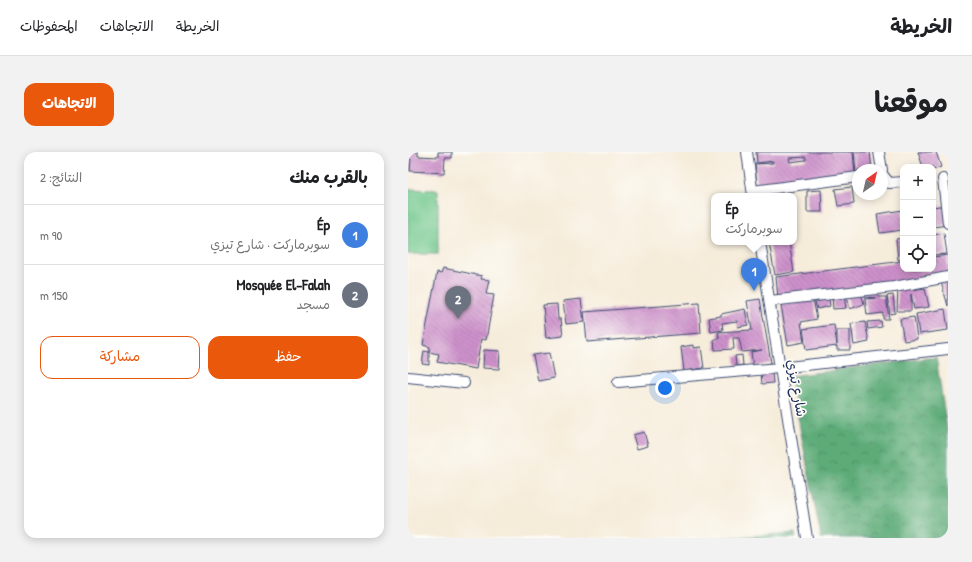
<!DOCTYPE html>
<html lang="ar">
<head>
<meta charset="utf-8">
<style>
  :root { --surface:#fff; --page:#f2f2f2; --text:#202124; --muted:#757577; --line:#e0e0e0; --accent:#ea580c }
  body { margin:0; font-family:"Patrick Hand","Playpen Sans Arabic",sans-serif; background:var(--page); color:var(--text); direction:rtl }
  .controls { position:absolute; right:12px; top:12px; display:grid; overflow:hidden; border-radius:8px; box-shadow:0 2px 10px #0003 }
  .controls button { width:36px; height:36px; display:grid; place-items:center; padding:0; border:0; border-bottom:1px solid var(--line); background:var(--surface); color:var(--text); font:20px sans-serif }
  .compass { position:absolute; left:444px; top:12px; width:36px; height:36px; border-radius:50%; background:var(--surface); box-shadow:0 2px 10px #0003; rotate:34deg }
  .you { position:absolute; left:257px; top:236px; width:14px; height:14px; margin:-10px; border:3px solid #fff; border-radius:50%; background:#1a73e8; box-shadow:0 0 0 6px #1a73e833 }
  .badge { display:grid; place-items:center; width:26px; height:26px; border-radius:50%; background:var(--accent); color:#fff; font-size:13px; font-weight:700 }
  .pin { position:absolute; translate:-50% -33px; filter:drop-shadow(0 1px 2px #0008) }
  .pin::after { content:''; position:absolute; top:21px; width:14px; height:12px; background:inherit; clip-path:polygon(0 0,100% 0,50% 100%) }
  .popup { position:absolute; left:303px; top:41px; width:86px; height:52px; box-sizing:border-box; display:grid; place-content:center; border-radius:8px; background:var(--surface); filter:drop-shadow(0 1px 3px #0005); font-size:13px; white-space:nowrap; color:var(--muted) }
  .popup b { font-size:15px; color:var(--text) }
  .popup::after { content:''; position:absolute; left:50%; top:100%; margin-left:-8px; border:8px solid transparent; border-top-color:var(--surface) }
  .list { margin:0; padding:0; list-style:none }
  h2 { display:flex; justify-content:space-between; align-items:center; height:52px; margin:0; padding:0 16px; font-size:17px }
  h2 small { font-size:13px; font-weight:400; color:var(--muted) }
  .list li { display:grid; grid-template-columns:26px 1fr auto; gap:12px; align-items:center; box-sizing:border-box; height:60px; padding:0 16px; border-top:1px solid var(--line) }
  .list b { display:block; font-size:15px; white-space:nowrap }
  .list p { margin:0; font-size:13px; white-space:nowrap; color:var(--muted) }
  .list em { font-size:13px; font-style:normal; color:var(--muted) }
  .actions { display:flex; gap:8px; padding:12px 16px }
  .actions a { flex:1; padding:9px 0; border:1px solid var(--accent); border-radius:12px; text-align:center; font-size:14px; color:var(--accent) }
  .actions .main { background:var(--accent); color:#fff }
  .icon { flex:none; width:22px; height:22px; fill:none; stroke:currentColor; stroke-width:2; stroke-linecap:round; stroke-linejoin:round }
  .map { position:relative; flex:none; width:540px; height:386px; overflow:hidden; direction:ltr; border-radius:12px }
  header { display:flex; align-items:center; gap:24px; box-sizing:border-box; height:56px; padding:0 20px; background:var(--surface); border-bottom:1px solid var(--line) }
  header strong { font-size:19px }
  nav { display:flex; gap:22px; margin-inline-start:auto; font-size:14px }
  .intro { display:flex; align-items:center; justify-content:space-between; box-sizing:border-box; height:96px; padding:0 24px }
  h1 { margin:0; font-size:28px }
  .button { padding:10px 18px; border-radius:12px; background:var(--accent); color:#fff; font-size:14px; font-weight:700 }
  main { display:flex; gap:24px; padding:0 24px }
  aside { flex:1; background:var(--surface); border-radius:12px; box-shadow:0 2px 10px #0003 }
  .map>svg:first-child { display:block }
  .forest { fill:url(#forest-crowns); stroke:#3c6e6b }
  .pitch { fill:#72c88d; stroke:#467c76 }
  .building { fill:url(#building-back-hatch); fill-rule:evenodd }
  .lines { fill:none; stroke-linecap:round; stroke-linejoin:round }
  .minor-casing { stroke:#3c4b71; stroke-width:12 }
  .minor { stroke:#fff; stroke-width:10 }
  .labels { text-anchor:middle; stroke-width:3.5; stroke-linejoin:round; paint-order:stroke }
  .street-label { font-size:14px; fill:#1b2f5e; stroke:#fdfcf7 }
</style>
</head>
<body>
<header>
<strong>الخريطة</strong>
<nav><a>الخريطة</a><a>الاتجاهات</a><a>المحفوظات</a></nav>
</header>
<div class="intro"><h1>موقعنا</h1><a class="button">الاتجاهات</a></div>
<main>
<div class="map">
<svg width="540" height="386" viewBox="0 0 540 386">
  <defs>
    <pattern id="forest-crowns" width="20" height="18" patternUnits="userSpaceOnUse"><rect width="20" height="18" fill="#5dac78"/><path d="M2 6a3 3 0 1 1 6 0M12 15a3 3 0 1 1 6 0" fill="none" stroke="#4c8c66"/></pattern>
    <pattern id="building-back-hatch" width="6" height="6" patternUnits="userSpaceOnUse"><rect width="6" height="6" fill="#ce91cb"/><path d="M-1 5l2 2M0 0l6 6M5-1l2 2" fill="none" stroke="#a677a8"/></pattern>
  </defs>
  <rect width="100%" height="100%" fill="#fdfcf7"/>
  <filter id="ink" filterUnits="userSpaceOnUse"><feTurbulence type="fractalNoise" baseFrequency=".025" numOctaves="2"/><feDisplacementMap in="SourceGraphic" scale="8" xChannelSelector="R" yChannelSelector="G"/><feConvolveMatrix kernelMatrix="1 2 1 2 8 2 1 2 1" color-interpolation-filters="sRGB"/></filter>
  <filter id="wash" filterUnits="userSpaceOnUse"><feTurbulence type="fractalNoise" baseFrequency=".012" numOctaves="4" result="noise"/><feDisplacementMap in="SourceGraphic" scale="16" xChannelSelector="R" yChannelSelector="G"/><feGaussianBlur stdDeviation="0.9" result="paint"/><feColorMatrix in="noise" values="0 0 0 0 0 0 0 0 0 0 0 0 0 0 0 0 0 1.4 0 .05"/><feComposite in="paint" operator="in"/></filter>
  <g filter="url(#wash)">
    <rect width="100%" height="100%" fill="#f6ecda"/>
    <g class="forest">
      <path d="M528,205L540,284V386H413L382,224Z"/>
      <path d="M387,381L388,386H312Z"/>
    </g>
    <path class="pitch" d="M0,37L30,38V102H0Z"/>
    <g id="blocks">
      <g class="building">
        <path d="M0,0H10V4L30,5V0H44V6H37L36,21L2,19L3,7H0Z"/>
        <path d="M348,0H445L447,24L383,29L384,31L349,34L347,12L365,11V9L349,11ZM398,5V8L382,10L381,6Z"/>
        <path d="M446,0H462L464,18H450V21H448Z"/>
        <path d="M510,0H528L533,15L525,18V15H515Z"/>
        <path d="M444,35L446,52L430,54L427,37Z"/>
        <path d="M413,38L414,60H399V39Z"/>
        <path d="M538,53L540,73L525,75V55Z"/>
        <path d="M495,58V78L472,81L469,62Z"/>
        <path d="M536,81L539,102L525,103V83Z"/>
        <path d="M495,86V107L490,108L488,87Z"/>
        <path d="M361,90H381L386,120L367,123Z"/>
        <path d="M540,103V125L370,146L368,125L495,109V117H525V105Z"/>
        <path d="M35,116L74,124L73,127L81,128L78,142L86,143L78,188L73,187L68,217L29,210L31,202L21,200L22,195L15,193L29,120L33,121Z"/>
        <path d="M540,128V154L533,130Z"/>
        <path d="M490,136H504V138L517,136L521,155L506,157L503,142V159H489Z"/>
        <path d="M457,140H470V145H478L481,167H475V161L459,163L457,147L468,146L457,145Z"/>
        <path d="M453,141L456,152L442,157L439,145Z"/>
        <path d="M485,143L487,161L482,162L479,144Z"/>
        <path d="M436,144L438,156L425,157L424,145Z"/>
        <path d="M173,147L176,170L158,172L155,149Z"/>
        <path d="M352,147L363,211L345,215L343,200L354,198L334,200L331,186H325L326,197L307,198L306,187H311L310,180L344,178L339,149Z"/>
        <path d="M405,147L409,167L393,170L396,190L380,193L373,153Z"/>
        <path d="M421,147L422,154L409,157L407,150Z"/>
        <path d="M291,151L293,181L179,190L176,160Z"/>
        <path d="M149,152L150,167H153L155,184L138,186L135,153Z"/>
        <path d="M337,157L340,173L330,175L329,169L314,171L315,178L303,180L301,166L313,164V162Z"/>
        <path d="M537,157L540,178L511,182L508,162Z"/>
        <path d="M506,165L509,187L496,189L492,167Z"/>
        <path d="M473,169L474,175L460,177L459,170Z"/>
        <path d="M457,170L461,190L446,193L443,172Z"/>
        <path d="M426,173L429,193V178H442V198H429V194L398,198L395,177Z"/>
        <path d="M285,193V196L293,195L296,216L276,219L273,195Z"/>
        <path d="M76,198L92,199L91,217L75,216Z"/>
        <path d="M16,199L21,200V213L14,212Z"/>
        <path d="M141,201L146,226L130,229L125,203Z"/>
        <path d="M334,203L335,213L328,214L327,204Z"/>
        <path d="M364,220L365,231L354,232L353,221Z"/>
        <path d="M236,280L240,294L229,297L225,283Z"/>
      </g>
    </g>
  </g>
  <g filter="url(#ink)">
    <use href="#blocks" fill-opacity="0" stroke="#3c4b71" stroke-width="1"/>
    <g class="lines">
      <g class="minor-casing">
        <g id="minor">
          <path d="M339,0L345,44"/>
          <path d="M471,0L474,18"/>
          <path d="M474,22L481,31L495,30"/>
          <path d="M535,27L540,71"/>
          <path d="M345,39L450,25"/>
          <path d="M352,90L399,386"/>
          <path d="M362,149L486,135L540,125"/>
          <path d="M0,225L56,231"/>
          <path d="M210,230L371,216L540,197"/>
        </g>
      </g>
      <use href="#minor" class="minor"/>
    </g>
  </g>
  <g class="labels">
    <g class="street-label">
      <text transform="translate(389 236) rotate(80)" y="5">شارع تيزي</text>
    </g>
  </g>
</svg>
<div class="controls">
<button>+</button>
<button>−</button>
<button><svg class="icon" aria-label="locate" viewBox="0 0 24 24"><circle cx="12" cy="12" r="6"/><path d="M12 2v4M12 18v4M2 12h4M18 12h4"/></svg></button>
</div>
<svg class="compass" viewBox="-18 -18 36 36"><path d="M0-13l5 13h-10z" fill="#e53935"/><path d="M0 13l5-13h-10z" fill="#757577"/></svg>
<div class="you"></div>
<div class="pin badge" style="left:346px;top:139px;background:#3f7fe0">1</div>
<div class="popup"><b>Ép</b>سوبرماركت</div>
<div class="pin badge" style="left:50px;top:167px;background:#6b7280">2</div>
</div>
<aside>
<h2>بالقرب منك<small>النتائج: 2</small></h2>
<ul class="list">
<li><span class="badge" style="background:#3f7fe0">1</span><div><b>Ép</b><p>سوبرماركت · شارع تيزي</p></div><em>90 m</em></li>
<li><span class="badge" style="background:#6b7280">2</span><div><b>Mosquée El-Falah</b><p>مسجد</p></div><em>150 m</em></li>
</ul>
<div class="actions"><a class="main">حفظ</a><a>مشاركة</a></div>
</aside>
</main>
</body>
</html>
